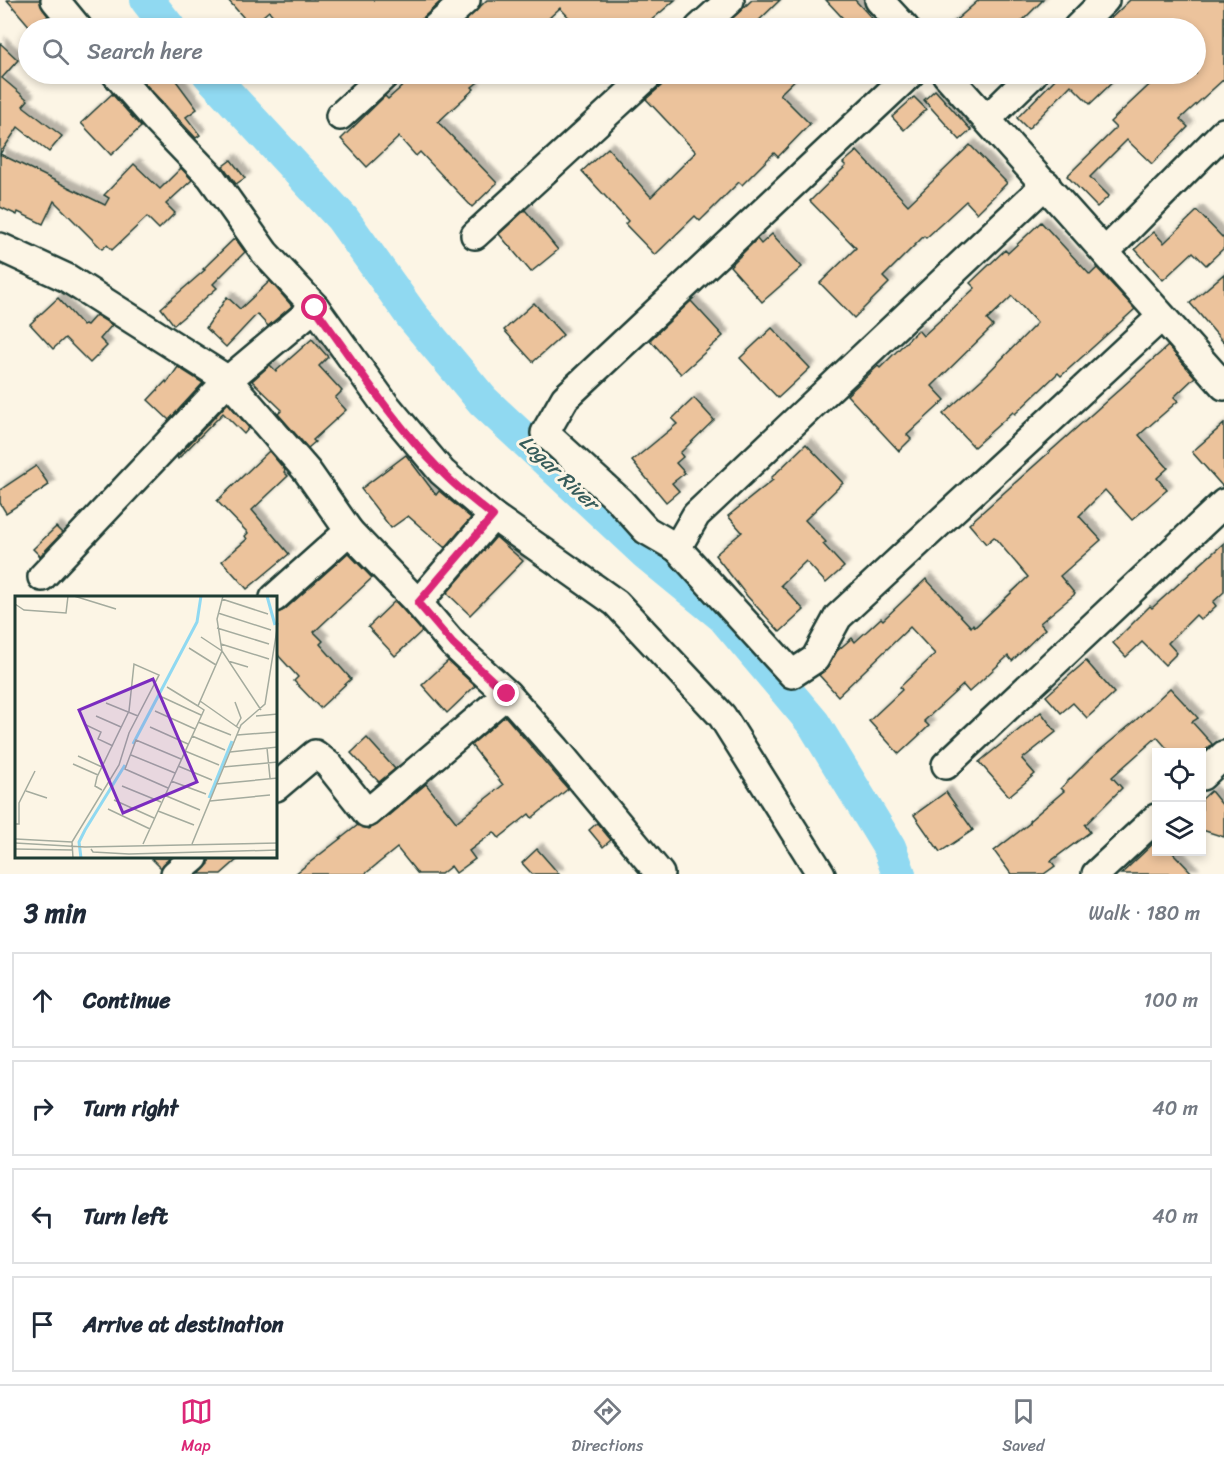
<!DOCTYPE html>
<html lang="en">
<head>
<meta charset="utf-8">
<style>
  :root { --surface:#fff; --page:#f2f2f3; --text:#1f2937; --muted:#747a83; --line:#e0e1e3; --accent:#db2777 }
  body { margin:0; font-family:Sriracha,sans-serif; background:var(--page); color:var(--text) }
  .controls { position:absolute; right:18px; bottom:18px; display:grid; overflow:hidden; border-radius:0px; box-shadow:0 3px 9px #0003 }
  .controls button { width:54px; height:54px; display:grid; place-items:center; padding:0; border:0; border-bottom:2px solid var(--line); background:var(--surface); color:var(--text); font:30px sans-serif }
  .stop { position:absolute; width:18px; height:18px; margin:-14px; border:4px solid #db2777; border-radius:50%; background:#fff }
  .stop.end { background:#db2777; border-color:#fff; box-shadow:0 2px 6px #0008 }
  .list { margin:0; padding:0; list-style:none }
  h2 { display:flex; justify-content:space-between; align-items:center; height:78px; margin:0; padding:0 24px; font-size:26px }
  h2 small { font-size:20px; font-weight:400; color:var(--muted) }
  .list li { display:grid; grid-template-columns:39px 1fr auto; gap:18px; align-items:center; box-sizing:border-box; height:96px; margin:0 12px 12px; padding:0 12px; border:2px solid var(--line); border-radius:0px }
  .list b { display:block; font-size:22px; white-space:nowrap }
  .list em { font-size:20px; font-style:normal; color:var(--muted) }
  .icon { flex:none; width:33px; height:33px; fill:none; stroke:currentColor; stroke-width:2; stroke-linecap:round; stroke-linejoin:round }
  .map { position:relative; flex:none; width:1224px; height:874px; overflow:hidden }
  .search { position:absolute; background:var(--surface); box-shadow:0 3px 9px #0003; left:18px; right:18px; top:18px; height:66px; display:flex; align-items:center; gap:15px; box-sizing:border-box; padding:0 21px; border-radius:33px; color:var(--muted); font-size:22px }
  .sheet { height:510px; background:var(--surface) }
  nav { display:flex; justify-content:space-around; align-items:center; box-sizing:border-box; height:84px; border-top:2px solid var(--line); background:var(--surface); font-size:16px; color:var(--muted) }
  nav a { display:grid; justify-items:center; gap:3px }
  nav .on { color:var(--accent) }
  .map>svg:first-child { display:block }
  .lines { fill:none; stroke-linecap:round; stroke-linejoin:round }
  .river { stroke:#90d9f1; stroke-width:34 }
  .building { fill:#ecc39c; stroke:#1f3d34; stroke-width:1.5; filter:url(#shadow) }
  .minor-casing { stroke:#1f3d34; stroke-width:32 }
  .minor { stroke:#fcf5e5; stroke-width:27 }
  .route { stroke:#db2777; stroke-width:8 }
  .labels { text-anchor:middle; stroke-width:6; stroke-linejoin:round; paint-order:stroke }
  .water-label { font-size:20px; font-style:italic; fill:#365c5a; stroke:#fcf5e5 }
  .inset-river { fill:none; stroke:#90d9f1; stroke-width:3 }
  .inset-road { fill:none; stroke:#a4ab9e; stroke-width:1.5 }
  .view { fill:#7b2cbf; fill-opacity:0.15; stroke:#7b2cbf; stroke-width:3 }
  .inset-edge { fill:none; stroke:#1f3d34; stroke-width:3 }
</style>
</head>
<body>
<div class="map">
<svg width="1224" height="874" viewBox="0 0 1224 874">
  <defs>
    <filter id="shadow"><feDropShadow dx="5.5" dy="-5.5" stdDeviation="1.5" flood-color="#0004"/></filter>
  </defs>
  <rect width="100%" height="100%" fill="#fcf5e5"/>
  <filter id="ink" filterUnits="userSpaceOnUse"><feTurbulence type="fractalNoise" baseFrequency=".0167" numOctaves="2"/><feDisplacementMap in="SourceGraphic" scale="12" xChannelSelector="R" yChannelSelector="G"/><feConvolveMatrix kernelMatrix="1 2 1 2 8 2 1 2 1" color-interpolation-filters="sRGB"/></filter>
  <g filter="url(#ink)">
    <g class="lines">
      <g class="river">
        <path d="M147,0L169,28"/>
        <path d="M209,74L342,218L412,316L483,401L646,553L723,616L814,724L889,847L899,874"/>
      </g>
    </g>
    <g class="building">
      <path d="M7,0H40L43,9L48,16L34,28H31Z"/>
      <path d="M228,0H442L412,28H284L269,11L251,26Z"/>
      <path d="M487,0H675L642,28H579L560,8L538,28H458Z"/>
      <path d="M752,0H780L751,28H722Z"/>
      <path d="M826,0H855L881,28H852Z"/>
      <path d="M979,0H1043L1015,28H947Z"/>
      <path d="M1130,0H1224V79L1180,119L1188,127L1152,164L1127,140L1090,177L1109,196L1097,207L1067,176L1116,128L1110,122L1161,74H1196V28H1101Z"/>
      <path d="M0,43L18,60L2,78L28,100L23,106L62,136L49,152L18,127L0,154Z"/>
      <path d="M136,74H171L197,109L186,117L200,135L196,138Z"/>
      <path d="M416,74H488L472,87L474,89L438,122L497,183L472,207L420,152L416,156L399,137L367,167L341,139L385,96L388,99Z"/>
      <path d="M668,74H801L780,94L810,124L778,157L774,153L742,185L739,182L700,221L695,216L655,255L625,224L628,221L582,171L608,148L651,197L696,152L646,99L661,86Z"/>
      <path d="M1060,74H1121L1090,104L1071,85L1028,129L1017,118Z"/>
      <path d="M935,90L971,130L960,140L924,100Z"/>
      <path d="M112,94L141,127L111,155L81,123Z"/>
      <path d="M914,97L926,109L904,130L892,117Z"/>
      <path d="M970,145L1007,183L977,213L966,201L926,238L924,236L883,277L889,283L854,318L820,283L856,248L810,201L846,166L843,163L857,151L908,205Z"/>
      <path d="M0,154L105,205L109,198L104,195L134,164L160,189L181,168L192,180L166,204L175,213L159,229L147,217L112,250L107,245L102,249L54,201L43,224L18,212L17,215L0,207Z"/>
      <path d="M231,160L245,178L236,184L223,166Z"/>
      <path d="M525,210L558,250L531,272L499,234Z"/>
      <path d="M1197,211L1224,239V248L1206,265L1193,252L1163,280L1135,249L1154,232L1164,243Z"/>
      <path d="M1041,222L1090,275L1097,268L1135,309L1061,376L1058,373L1015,414L1013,412L974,447L943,414L982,379L1037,323L1012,296L987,320L993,326L932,386L945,400L907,435L911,439L899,451L847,395L878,366L880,368L918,330L923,336L975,288L970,283L1005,250L1008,253Z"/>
      <path d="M772,234L802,267L762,302L730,266L757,239L761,244Z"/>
      <path d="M235,238L245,252L213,284L217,288L174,325L161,308L205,270L203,269Z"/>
      <path d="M1224,274V343L1190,303Z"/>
      <path d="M270,281L292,306L268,326L257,314L226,347L206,328L227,297L240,309Z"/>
      <path d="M58,298L83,326L85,324L87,325L96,315L112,325L100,339L107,346L90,363L65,338L53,349L30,324Z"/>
      <path d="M691,301L723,336L681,374L650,340Z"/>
      <path d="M534,303L563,335L533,362L504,330Z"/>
      <path d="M772,328L810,368L778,398L740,358Z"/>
      <path d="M312,339L328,357L319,366L342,391L335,398L346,410L313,440L315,442L308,448L278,414L282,410L252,381L270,365L276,371Z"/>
      <path d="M1168,346L1195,377L1174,397L1178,401L1139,435L1168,468L1157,478L1167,490L1132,520L1105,490L1079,516L1101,540L1060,576L1075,594L1040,623L1045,629L1012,661L1008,656L969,692L963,685L924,721L929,726L899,754L869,721L902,690L900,687L935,654L910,627L838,696L819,675L828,667L837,651L852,638L855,642L881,618L883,620L926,579L971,627L973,624L975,627L1028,577L994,537L986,544L969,524Z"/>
      <path d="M178,367L203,383L169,420L148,400L166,381L167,383Z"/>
      <path d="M694,398L714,420L680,453L683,457L676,463L685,473L672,483L679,491L666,502L632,461L677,424L672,419Z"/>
      <path d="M228,403L249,428L244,434L223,413L178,459L177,457Z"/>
      <path d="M1224,424V488L1192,452Z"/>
      <path d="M806,444L843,483L805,520L826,542L823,544L844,567L826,583L806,561L781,585L804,610L780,632L747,596L715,555L742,532L728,516L773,480L771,478Z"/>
      <path d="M269,451L285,470L284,472L288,476L252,510L289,554L247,589L222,561L247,539L245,536L248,533L217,501Z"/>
      <path d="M406,455L436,495L439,491L471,518L445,548L408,516L391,528L361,489Z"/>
      <path d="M36,466L49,485L6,513L0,503V490Z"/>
      <path d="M56,527L62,533L40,556L33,549Z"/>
      <path d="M496,537L523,561L470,615L447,593Z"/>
      <path d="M1224,543V592L1213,602L1216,606L1201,620L1196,615L1168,643L1177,653L1165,665L1142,642L1126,657L1113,643L1150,606L1152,608Z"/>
      <path d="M348,553L372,578L314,632L323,641L320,644L351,679L320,708L294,681L298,677L276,653V613L284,610Z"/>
      <path d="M395,601L422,631L395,656L368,627Z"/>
      <path d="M448,661L475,686L447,713L422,685Z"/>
      <path d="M1086,661L1114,693L1087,718L1073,703L1061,713L1046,696Z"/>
      <path d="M1170,688L1198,718L1192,722L1212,744L1203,753H1171L1157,737L1112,777L1122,788L1085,825L1090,832L1051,861L1055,866L1044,874H1011L994,851L1030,823L1029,821L1064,791L1061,788L1092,757L1135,721Z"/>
      <path d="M1041,712L1056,732L1022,759L1035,774L1009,796L979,762Z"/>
      <path d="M505,716L568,789L532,818L529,814L499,838L494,832L469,851L475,859L456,873L451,866L441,874H418L397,848L365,874H295L358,825L369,829L377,825L426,784L456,822L503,785L471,745Z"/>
      <path d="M367,738L395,769L379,782L351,753Z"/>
      <path d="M1211,791L1224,807V837L1202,830V799Z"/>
      <path d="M946,792L973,830L940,852L914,815Z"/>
      <path d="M597,823L611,840L603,847L589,830Z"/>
      <path d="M1156,841V852H1172L1193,874H1121Z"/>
      <path d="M537,849L559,874H532L522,863Z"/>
      <path d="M151,858H170L161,868Z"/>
      <path d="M209,858H239L221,874H199L209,864Z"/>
    </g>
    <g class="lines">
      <g class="minor-casing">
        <g id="minor">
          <path d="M55,0L78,28"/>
          <path d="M879,0L905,28"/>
          <path d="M435,28L466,0"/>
          <path d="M699,28L730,0"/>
          <path d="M1077,28L1105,0"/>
          <path d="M116,74L158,122L211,177L265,253L315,307L384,403L442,472L493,516L616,603L722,716L821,874"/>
          <path d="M910,74L565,398L545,433L620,501L646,530L677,548L792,674L815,659L838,617L1161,317"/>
          <path d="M946,74L1224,386"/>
          <path d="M340,116L386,74"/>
          <path d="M987,119L1033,74"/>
          <path d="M475,235L650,74"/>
          <path d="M0,247L67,278L228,380L307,471L349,531L418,603L453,644L507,694L556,749L660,874"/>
          <path d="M1105,252L1224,132"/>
          <path d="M677,548L696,515L1046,184"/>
          <path d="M42,577L228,380L315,307"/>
          <path d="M274,598L349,531"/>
          <path d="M418,603L493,516"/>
          <path d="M946,765L1224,503"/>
          <path d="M1202,776L1224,755"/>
          <path d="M276,787L315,754L329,765L367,813L507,694"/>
          <path d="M175,874L194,858"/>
          <path d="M1096,874L1156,818"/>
        </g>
      </g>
      <use href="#minor" class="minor"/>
    </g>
  </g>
  <g class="lines" filter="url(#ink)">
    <path class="route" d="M315,308C355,363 393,423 441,471C457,488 476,502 493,516L418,603L453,644L507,694"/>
  </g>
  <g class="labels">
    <g class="water-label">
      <text transform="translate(559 472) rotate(43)" y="7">Logar River</text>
    </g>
  </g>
  <g transform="translate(15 596)">
    <rect width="262" height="262" fill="#fcf5e5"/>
    <path class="inset-river" d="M252,0L260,29M118,148L182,26L186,0M194,202L217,145M66,262L64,246L70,234L110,169"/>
    <path class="inset-road" d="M59,0L101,13M208,0L202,23L207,55L246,114M207,3L253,18M0,8L9,14L51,17L53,0M203,17L256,34M202,32L254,48M206,48L254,63M174,52L201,69M213,65L233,71M152,91L183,110M147,101L186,119M185,105L225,133M220,106L226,122L221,131M91,107L123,120M140,115L180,133M81,120L106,131M241,120L263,118M183,126L216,139M69,128L86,136L83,143L98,150M135,131L173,148M222,139L263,136M177,140L210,154M252,152L255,182M170,155L204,169M215,156L263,151M116,159L160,177M63,160L87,171M58,168L83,179M163,170L197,184M208,171L263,166M156,185L191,198M201,188L263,182M107,190L146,206M153,192L110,173L121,144L166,163M11,195L32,202M149,199L185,214M99,204L139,222M195,205L255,199M93,213L135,233M143,215L179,229M0,228H4V207L20,175M1,243L57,246M0,247L70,251L263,247M128,248L189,114L183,110L207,55L186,41M177,248L226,129L250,108L263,27M0,253L58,254M76,253L78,256L114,258L263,254M58,262L57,246L104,169L114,137L144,79L119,68L114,115L82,181L80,190L87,194"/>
    <path class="view" d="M138,83L182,186L108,217L64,114Z"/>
    <rect width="262" height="262" class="inset-edge"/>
  </g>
</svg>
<div class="controls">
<button><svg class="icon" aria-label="locate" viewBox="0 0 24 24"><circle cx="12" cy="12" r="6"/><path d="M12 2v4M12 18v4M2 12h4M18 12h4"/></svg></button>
<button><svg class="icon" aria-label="layers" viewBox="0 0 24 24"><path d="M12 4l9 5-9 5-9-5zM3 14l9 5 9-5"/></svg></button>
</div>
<div class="stop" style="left:315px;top:308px"></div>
<div class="stop end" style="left:507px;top:694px"></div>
<div class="search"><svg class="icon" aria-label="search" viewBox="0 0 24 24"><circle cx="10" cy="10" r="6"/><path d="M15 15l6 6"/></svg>Search here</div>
</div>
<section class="sheet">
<h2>3 min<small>Walk · 180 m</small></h2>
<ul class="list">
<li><svg class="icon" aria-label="ahead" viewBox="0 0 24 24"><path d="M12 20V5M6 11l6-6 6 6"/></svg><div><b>Continue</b></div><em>100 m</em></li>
<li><svg class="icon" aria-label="right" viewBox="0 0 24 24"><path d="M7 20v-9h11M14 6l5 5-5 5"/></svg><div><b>Turn right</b></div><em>40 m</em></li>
<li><svg class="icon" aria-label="left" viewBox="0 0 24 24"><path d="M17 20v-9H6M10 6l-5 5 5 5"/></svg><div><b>Turn left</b></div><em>40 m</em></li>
<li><svg class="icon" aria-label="arrive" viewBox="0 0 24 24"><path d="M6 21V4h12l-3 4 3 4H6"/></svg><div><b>Arrive at destination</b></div></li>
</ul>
</section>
<nav>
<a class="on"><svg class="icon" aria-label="map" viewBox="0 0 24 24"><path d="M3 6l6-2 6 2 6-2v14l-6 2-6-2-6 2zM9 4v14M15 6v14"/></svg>Map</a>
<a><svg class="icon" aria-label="directions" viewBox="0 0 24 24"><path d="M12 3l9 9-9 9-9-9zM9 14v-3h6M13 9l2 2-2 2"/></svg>Directions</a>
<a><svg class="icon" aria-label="saved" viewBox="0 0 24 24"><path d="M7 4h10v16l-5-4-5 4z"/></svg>Saved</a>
</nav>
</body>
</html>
